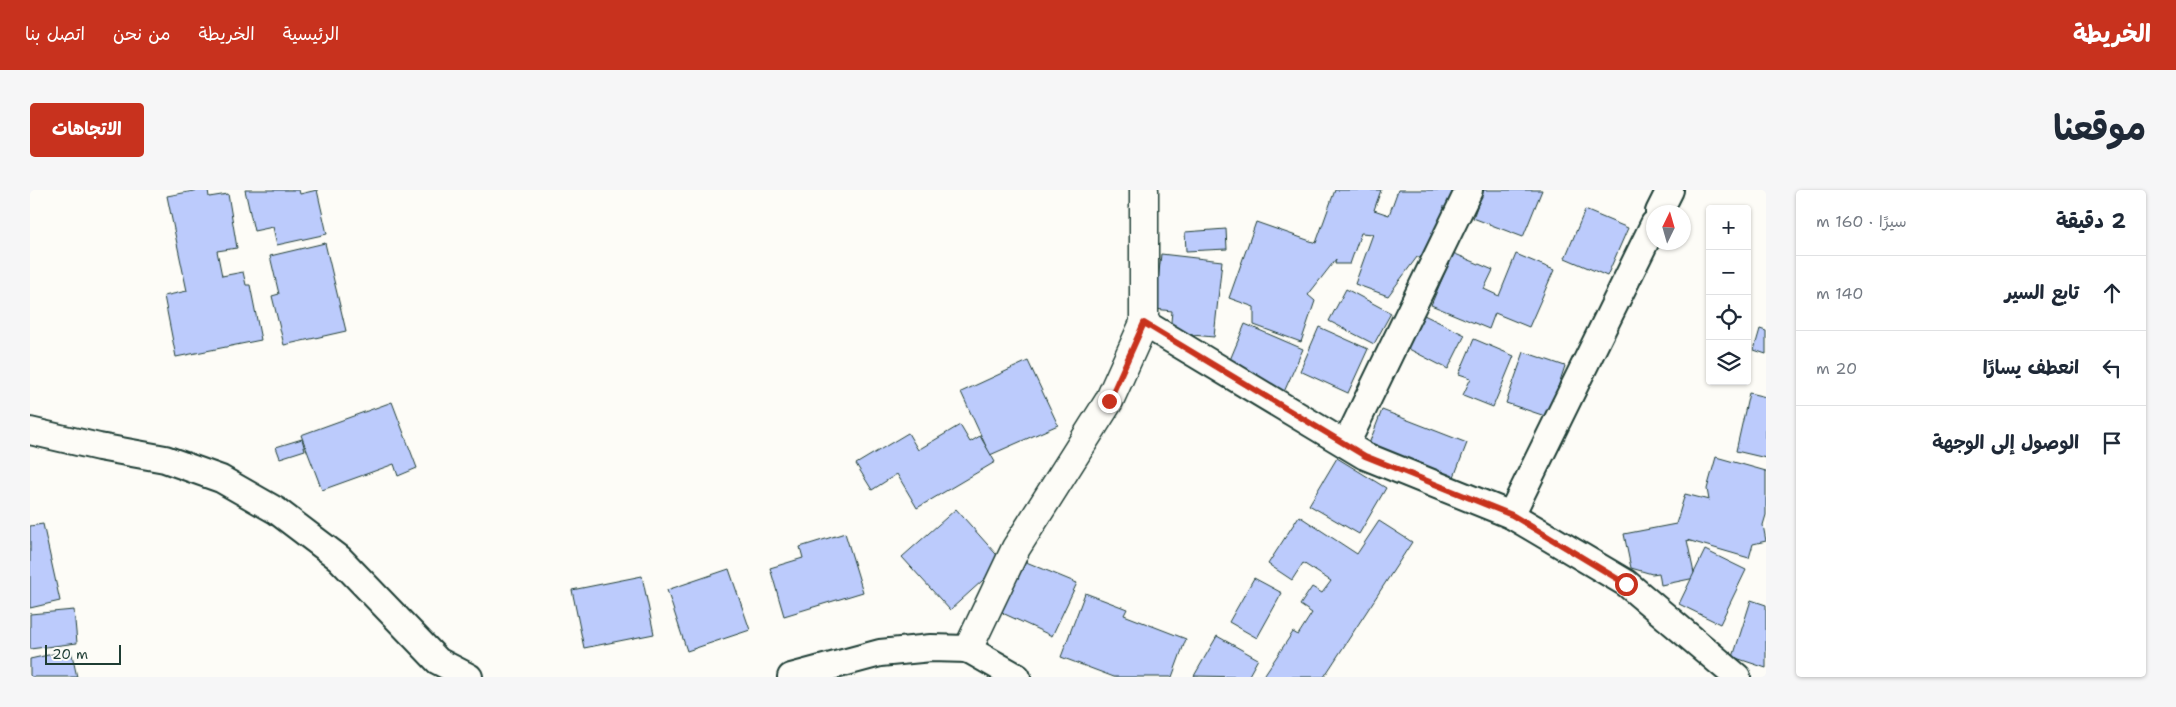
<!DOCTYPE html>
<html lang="ar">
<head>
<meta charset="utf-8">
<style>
  :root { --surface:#fff; --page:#f6f6f7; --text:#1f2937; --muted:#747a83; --line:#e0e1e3; --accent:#c8321e }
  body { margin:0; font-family:"Shantell Sans","Playpen Sans Arabic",sans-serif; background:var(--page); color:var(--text); direction:rtl }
  .controls { position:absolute; right:15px; top:15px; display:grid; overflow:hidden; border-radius:5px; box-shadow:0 1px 4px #0004 }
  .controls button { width:45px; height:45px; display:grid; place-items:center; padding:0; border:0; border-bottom:1px solid var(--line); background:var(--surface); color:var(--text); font:25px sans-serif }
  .compass { position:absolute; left:1616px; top:15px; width:45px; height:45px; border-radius:50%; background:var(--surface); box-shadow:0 1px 4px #0004; rotate:5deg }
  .scale { position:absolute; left:15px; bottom:12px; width:76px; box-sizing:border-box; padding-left:5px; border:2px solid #1f3d34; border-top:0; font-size:14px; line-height:18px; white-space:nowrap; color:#1f3d34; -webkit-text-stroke:4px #fdfcf7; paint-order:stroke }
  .stop { position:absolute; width:15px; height:15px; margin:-11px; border:4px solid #c8321e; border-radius:50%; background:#fff }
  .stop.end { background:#c8321e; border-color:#fff; box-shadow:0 1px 5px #0008 }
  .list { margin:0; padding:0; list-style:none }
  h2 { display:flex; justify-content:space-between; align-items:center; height:65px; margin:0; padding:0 20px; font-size:21px }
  h2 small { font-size:16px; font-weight:400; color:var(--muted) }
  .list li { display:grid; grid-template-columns:32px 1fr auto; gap:15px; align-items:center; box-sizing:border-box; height:75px; padding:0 20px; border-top:1px solid var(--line) }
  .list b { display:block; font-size:19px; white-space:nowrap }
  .list em { font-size:16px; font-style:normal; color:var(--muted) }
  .icon { flex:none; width:28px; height:28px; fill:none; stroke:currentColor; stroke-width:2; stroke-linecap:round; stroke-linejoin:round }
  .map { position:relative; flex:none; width:1736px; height:487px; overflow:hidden; direction:ltr; border-radius:5px }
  header { display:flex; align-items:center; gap:30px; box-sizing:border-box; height:70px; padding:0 25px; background:var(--accent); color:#fff }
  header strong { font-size:24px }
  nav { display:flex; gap:28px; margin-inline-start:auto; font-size:18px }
  .intro { display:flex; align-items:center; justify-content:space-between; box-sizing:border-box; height:120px; padding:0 30px }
  h1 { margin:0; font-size:35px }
  .button { padding:12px 22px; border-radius:5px; background:var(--accent); color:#fff; font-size:18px; font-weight:700 }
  main { display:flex; gap:30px; padding:0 30px }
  aside { flex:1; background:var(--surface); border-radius:5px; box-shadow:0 1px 4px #0004 }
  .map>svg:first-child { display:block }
  .building { fill:#bccbfc; stroke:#1f3d34 }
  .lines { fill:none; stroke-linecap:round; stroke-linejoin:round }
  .minor-casing { stroke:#1f3d34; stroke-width:30 }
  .tertiary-casing { stroke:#1f3d34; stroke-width:31 }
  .minor { stroke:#fdfcf7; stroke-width:26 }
  .tertiary { stroke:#fdfcf7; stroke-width:28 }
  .route { stroke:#c8321e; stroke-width:6 }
</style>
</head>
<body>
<header>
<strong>الخريطة</strong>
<nav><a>الرئيسية</a><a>الخريطة</a><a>من نحن</a><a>اتصل بنا</a></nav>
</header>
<div class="intro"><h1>موقعنا</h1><a class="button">الاتجاهات</a></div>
<main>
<aside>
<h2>2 دقيقة<small>سيرًا · 160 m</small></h2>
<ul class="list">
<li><svg class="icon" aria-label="ahead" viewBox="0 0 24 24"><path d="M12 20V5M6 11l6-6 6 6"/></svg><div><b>تابع السير</b></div><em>140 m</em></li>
<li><svg class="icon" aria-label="left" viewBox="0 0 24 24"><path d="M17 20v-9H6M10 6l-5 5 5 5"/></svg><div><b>انعطف يسارًا</b></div><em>20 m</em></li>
<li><svg class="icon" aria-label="arrive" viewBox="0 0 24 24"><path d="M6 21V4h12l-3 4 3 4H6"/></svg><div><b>الوصول إلى الوجهة</b></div></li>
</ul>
</aside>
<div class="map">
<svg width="1736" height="487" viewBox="0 0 1736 487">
  <rect width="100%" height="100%" fill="#fdfcf7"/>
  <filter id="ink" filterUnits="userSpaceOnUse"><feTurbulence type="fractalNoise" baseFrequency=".02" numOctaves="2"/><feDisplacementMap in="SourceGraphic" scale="10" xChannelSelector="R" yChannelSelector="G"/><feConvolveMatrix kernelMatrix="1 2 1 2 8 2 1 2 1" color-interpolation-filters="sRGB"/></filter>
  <g filter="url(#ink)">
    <g class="building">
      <path d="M169,0H178L179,7L198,4L207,58L187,61L192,86L213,82L216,95H220L231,150L146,167L134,106L157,101L137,6Z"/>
      <path d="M215,0H269L270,4L287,0L297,44L247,55L243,37L224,41Z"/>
      <path d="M1305,0H1351L1344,20L1359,25L1368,0H1431L1425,18L1413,17L1419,22L1402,68L1387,67L1358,106L1325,94L1343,44L1331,43L1320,74H1305L1306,69L1278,105L1285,111L1271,152L1224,135V117L1199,108L1226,32L1286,53Z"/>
      <path d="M1453,0H1512L1493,47L1443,28Z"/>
      <path d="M1555,20L1598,38L1577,86L1535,68Z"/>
      <path d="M1196,39L1197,59L1156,61L1155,42Z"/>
      <path d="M295,53L316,141L254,155L242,106L249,104L240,66Z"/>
      <path d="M1423,63L1463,80L1454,99L1469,106L1486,64L1524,80L1499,137L1465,123L1459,139L1401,115Z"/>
      <path d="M1131,64L1192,71L1184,147L1140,143L1142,121L1125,119Z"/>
      <path d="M1316,99L1361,123L1344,154L1299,131Z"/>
      <path d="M1394,125L1435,145L1418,179L1377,158Z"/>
      <path d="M1215,134L1273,159L1254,202L1197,177Z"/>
      <path d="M1289,137L1338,159L1318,203L1270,181Z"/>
      <path d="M1730,139L1736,141V164L1724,160Z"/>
      <path d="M1444,149L1484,166L1463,217L1433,205L1441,188L1429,184Z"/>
      <path d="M1494,162L1535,176L1518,227L1476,213Z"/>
      <path d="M998,171L1028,235L960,265L931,202Z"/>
      <path d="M1719,203L1736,207V268L1706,261Z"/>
      <path d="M362,212L387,278L368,286L364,274L292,300L271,245Z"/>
      <path d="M1352,220L1437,253L1422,292L1337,259Z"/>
      <path d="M930,235L940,252L950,246L965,272L887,318L867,284L842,300L826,274L878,243L888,260Z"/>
      <path d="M272,249L275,260L250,268L246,257Z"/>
      <path d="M1686,267L1736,281V325L1733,335L1736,351L1723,354L1719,368L1657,350L1665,388L1631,395L1629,383L1622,384L1601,378L1594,344L1646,334L1655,304L1679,310L1677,299Z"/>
      <path d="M1307,268L1356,298L1329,344L1279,315Z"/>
      <path d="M926,319L973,372L920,420L872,367Z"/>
      <path d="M1269,326L1327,364L1349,331L1382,352L1294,487H1233L1263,442L1268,445L1282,423L1270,415L1282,397L1292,403L1301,391L1273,373L1262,390L1238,374Z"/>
      <path d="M13,334L30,411L0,418V336Z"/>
      <path d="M815,343L833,402L754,426L740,378L773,368L770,357Z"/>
      <path d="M1675,360L1716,380L1690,434L1649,414Z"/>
      <path d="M989,369L1047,393L1022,446L966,420Z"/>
      <path d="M699,379L720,440L657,461L637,400Z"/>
      <path d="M612,386L624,444L554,458L542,400Z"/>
      <path d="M1224,388L1252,403L1227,448L1199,432Z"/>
      <path d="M1055,403L1097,419L1094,425L1156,449L1142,487H1084L1031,467Z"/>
      <path d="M1721,410L1736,415V478L1703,467Z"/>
      <path d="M44,420L47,453L0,459V424Z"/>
      <path d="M1187,446L1228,469L1218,487L1164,486Z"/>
      <path d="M41,460L47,487H0V469Z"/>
    </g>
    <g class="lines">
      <g class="minor-casing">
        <g id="minor">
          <path d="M1629,22L1640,0"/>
          <path d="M1114,133L1335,266L1481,325L1596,393L1707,487"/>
          <path d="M0,241L69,257L135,269L191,289L247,321L309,368L408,471L439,487"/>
          <path d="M1316,254L1439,0"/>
          <path d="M1481,325L1624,34"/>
          <path d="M761,487L850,463L901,458L938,459L987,487"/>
        </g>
      </g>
      <g class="tertiary-casing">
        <path id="tertiary" d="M938,459L986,358L1079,211L1114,133V0"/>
      </g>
      <use href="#minor" class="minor"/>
      <use href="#tertiary" class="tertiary"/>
    </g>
  </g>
  <g class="lines" filter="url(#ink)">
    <path class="route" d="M1079,211L1114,133L1335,266L1482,325L1596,394"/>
  </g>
</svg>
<div class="controls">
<button>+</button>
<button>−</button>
<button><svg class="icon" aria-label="locate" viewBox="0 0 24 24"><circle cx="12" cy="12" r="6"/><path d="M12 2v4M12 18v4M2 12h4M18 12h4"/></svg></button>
<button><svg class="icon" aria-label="layers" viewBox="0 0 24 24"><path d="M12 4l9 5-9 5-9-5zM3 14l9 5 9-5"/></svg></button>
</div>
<svg class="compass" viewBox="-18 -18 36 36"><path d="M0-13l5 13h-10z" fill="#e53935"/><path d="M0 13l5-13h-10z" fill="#747a83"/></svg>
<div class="scale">20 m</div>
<div class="stop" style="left:1596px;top:394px"></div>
<div class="stop end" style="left:1079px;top:211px"></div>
</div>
</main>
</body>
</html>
